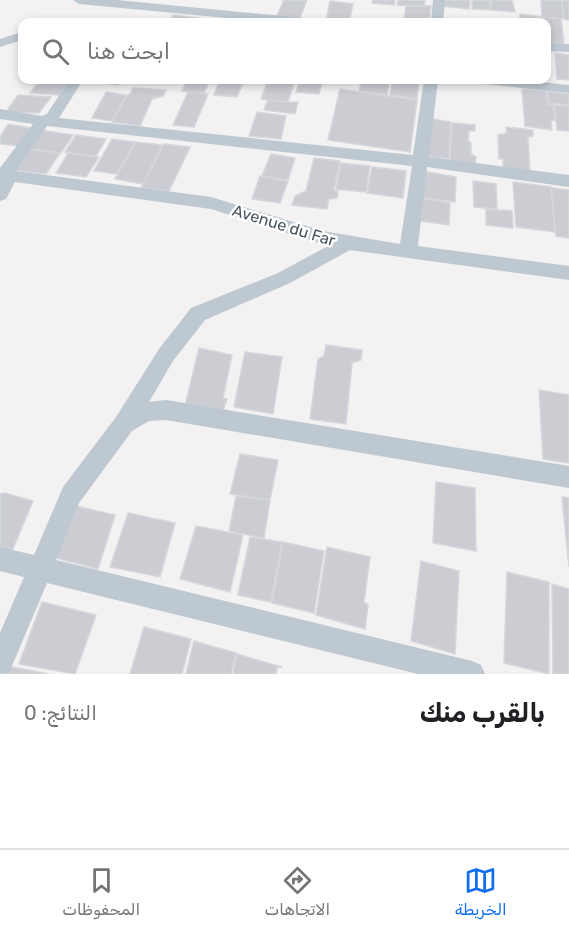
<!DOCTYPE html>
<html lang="ar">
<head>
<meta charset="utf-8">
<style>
  :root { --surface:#fff; --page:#f6f6f6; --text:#202124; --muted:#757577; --line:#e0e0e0; --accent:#106eee }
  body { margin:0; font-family:Rubik,"Noto Sans Arabic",sans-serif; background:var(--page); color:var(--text); direction:rtl }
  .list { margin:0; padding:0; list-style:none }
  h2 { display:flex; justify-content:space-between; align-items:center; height:78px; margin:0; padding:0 24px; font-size:26px }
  h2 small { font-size:20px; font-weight:400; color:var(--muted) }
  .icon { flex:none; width:33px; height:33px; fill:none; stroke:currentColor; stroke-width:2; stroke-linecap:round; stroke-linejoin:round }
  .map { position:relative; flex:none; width:569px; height:674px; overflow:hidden; direction:ltr }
  .search { position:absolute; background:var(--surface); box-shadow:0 3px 9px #0003; left:18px; right:18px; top:18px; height:66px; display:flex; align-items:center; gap:15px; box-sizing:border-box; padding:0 21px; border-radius:12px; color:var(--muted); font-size:22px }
  .sheet { height:174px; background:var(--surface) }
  nav { display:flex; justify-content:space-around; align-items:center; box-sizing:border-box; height:84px; border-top:2px solid var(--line); background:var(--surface); font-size:16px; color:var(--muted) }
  nav a { display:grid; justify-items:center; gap:3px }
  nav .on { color:var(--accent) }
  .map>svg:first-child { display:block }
  .building { fill:#cbcdd3; stroke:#d5d7dc; stroke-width:1.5 }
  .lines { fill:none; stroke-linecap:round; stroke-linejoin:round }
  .minor { fill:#bec8d1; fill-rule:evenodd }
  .labels { text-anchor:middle; stroke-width:5; stroke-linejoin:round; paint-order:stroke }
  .street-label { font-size:16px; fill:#475460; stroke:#fff }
</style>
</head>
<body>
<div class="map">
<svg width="569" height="674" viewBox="0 0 569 674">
  <rect width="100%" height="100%" fill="#f3f1f1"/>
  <g class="building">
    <path d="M284,0H307L299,20L276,18Z"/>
    <path d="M373,0H395L394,5L372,3Z"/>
    <path d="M398,0H425L424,7L397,5Z"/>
    <path d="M441,0H470L469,9L441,6Z"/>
    <path d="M472,0H490V10L472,9Z"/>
    <path d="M491,0H512L515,12L491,10Z"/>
    <path d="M541,0H562L563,19L542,17Z"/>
    <path d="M562,0H569V20L564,19Z"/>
    <path d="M330,1L353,4L349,22H326Z"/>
    <path d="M406,6H431L429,22H404Z"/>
    <path d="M520,14L542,17V22H523L520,21Z"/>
    <path d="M173,15L199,18L197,22H169Z"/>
    <path d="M542,17L561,19L564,44L546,43V22H543Z"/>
    <path d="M555,53L569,55V80L557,79Z"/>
    <path d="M40,80H69L59,95L30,93Z"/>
    <path d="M84,80H121L118,85Z"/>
    <path d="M187,80H210L204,93L182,91Z"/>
    <path d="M220,80H244L237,97L214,95Z"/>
    <path d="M268,80H295L288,102L261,99Z"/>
    <path d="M300,80H323L319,94L296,92Z"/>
    <path d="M362,80H390L387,95L359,91Z"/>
    <path d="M393,80H419L417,99L390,95Z"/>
    <path d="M133,88L166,90L163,96L152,99L140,126L112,122L126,96L130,94Z"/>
    <path d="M340,89L417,100L410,152L328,140Z"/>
    <path d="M522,89L546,91L548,104L553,105L555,120L551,121L552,130L525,126Z"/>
    <path d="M547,91L569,94V105L549,103Z"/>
    <path d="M106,92L126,95L112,121L92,118Z"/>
    <path d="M188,92L208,94L194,127L173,125Z"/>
    <path d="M18,95L51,97L39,113L6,112Z"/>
    <path d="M268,100L288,102H298L295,114L264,110Z"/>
    <path d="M554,105L569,106V131L557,130Z"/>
    <path d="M257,112L286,116L281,139L249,136Z"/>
    <path d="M428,118L451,122L449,159L425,156Z"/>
    <path d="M452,123L475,125V131H469L468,141L471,143V154L476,157L475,165L450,161Z"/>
    <path d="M8,124L31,128L19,146L0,144V137Z"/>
    <path d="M506,127L533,130V136L528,137L530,172L503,168V159H499L498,135L507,133Z"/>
    <path d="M40,130L73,135L61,153L27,149Z"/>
    <path d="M76,135L106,139L96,156L65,152Z"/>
    <path d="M112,139L135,142L117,174L94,171Z"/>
    <path d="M136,142L162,145L143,184L115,179Z"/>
    <path d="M164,144L190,147L169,191L141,188Z"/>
    <path d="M27,149L60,153L46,174L12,170Z"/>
    <path d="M68,153L99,157L86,177L56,173Z"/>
    <path d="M271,154L295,158L288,180L262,176Z"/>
    <path d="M314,158L340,161L334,190L338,191L337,198L329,199L327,209L292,205L295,196L306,191Z"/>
    <path d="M341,163L370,166L366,192L336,189Z"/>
    <path d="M372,167L406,171L403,198L367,193Z"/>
    <path d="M423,171L456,177L455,202L419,197Z"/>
    <path d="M260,176L288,181L280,203L252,199Z"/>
    <path d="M473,181L496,184L497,209L474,207Z"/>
    <path d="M513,182L551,187L555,232L516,227Z"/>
    <path d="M551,188L569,190V238L556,236Z"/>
    <path d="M417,197L450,203L449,225L414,220Z"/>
    <path d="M486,209L512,211L513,228L486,225Z"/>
    <path d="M326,345L362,350L361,360L352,363L346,424L310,419L318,359L324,356Z"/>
    <path d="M199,348L232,355L223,398L227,399L223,411L185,406Z"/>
    <path d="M245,352L282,357L273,414L234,407Z"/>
    <path d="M539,390L569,395V463L543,459Z"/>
    <path d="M240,454L278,460L270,500L230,494Z"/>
    <path d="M436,482L475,488L476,551L433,543Z"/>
    <path d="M5,493L33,501L12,551L0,547V494Z"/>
    <path d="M236,496L270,500L264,538L229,531Z"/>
    <path d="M562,497L569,498V567Z"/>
    <path d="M71,505L115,515L98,569L52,557Z"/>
    <path d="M128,513L175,523L160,577L110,567Z"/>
    <path d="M196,526L243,535L230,592L180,579Z"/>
    <path d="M250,537L282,542L271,602L238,595Z"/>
    <path d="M283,542L324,551L314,613L272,603Z"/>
    <path d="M327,547L370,557L364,602L368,605L365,629L316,615Z"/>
    <path d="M421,561L459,571L455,654L411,641Z"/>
    <path d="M507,572L549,582V674L504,663Z"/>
    <path d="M552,584L569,589V674H553Z"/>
    <path d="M42,602L96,615L75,674L19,664Z"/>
    <path d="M144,627L191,639L182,674H130Z"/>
    <path d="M194,641L236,653L231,674H186Z"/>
    <path d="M237,654L282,667L277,668L276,674H233Z"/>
    <path d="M7,666L49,674H5Z"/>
  </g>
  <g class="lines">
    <g class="minor">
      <path d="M73,0H117L304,18L310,22H270L79,4Z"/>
      <path d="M433,0H445L443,22H431Z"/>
      <path d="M22,32V40L0,47V39Z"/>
      <path d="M546,43L569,44V52L546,51Z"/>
      <path d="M69,80H83L59,118L413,155L424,80H438L429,157L569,175V187L427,167L418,246L569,266V280L350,250L290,283L205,320L173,361L149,402L166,400L569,466V488L166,420L149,421L132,431L79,503L56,560L472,661L481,665L485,674H418L47,583L9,673L0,674V633L24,577L0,571V547L34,555L63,487L116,417L159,349L191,308L278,273L328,246L211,209L15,182L6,199L0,201V168L33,124L0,119V109L42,116L47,114ZM47,126L412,166L400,244L323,231L211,197L16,171Z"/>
      <path d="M478,80H521L569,85V93L485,84Z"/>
    </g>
  </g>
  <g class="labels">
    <g class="street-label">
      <text transform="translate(284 225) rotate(17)" y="6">Avenue du Far</text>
    </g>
  </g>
</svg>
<div class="search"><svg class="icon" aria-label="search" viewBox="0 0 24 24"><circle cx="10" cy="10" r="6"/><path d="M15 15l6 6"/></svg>ابحث هنا</div>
</div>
<section class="sheet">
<h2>بالقرب منك<small>النتائج: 0</small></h2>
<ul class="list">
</ul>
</section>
<nav>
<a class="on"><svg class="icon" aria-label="map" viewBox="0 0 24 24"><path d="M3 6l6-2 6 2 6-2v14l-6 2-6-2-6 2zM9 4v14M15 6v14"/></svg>الخريطة</a>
<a><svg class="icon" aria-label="directions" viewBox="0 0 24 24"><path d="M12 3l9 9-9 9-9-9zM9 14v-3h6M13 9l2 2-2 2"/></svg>الاتجاهات</a>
<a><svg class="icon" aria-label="saved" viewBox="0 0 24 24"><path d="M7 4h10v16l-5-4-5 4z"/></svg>المحفوظات</a>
</nav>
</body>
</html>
